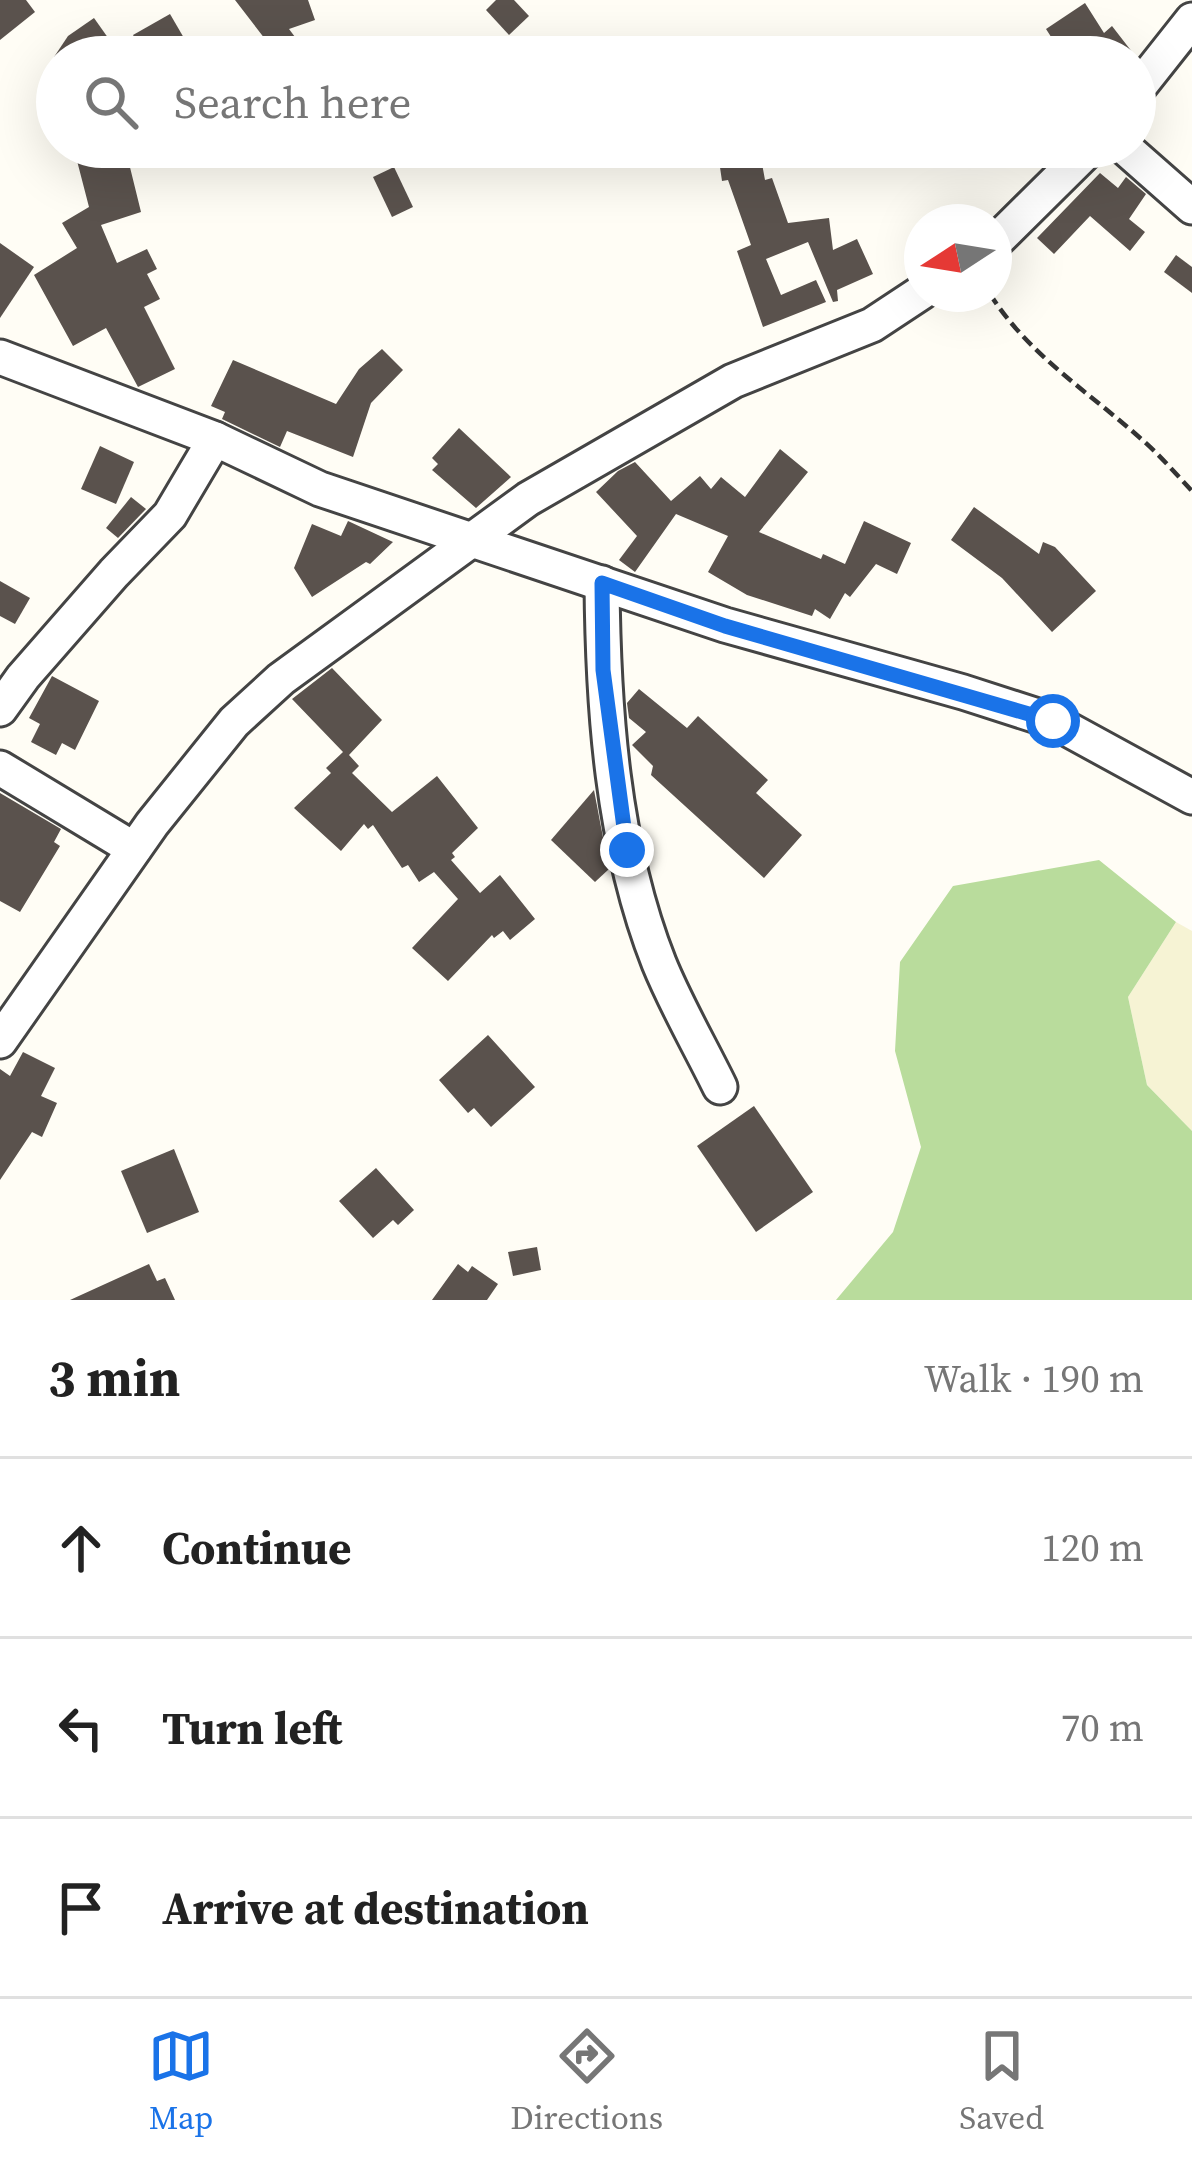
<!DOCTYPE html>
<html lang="en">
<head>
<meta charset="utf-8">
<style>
  :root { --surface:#fff; --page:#f2f2f2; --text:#222; --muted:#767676; --line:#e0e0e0; --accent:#1a73e8 }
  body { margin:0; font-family:"Source Serif 4",serif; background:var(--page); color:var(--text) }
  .compass { position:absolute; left:904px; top:204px; width:108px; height:108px; border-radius:50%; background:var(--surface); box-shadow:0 12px 48px #0002; rotate:258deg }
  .stop { position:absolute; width:36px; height:36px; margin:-27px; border:9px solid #1a73e8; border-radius:50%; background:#fff }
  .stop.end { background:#1a73e8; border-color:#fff; box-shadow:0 3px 12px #0008 }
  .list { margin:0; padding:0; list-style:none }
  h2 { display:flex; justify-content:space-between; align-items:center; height:156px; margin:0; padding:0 48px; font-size:51px }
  h2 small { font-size:39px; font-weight:400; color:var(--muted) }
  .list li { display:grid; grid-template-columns:78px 1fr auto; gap:36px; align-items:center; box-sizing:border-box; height:180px; padding:0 48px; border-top:3px solid var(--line) }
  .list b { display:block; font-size:45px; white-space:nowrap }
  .list em { font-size:39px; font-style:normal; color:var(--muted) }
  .icon { flex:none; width:66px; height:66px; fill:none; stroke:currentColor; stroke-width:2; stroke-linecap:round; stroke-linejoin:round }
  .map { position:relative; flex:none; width:1192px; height:1300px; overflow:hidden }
  .search { position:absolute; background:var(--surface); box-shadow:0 12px 48px #0002; left:36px; right:36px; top:36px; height:132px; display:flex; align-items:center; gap:30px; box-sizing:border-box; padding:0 42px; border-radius:66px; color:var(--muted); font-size:45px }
  .sheet { height:696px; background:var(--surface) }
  nav { display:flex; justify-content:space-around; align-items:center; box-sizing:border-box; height:168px; border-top:3px solid var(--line); background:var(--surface); font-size:33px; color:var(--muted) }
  nav a { display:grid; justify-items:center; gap:6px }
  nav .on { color:var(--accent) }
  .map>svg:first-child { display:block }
  .farmland { fill:#f6f3d4 }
  .forest { fill:#b9dc9c }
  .building { fill:#5a524d }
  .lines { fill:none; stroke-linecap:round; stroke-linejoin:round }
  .minor-casing { stroke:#444; stroke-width:39 }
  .path { stroke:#333; stroke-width:4.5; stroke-dasharray:12 6; stroke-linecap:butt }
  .minor { stroke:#fff; stroke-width:33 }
  .route { stroke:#1a73e8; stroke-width:15 }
</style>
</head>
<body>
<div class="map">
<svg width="1192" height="1300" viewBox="0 0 1192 1300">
  <rect width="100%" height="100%" fill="#fffdf5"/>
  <path class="farmland" d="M1176,922L1192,931V1131L1147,1085L1128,997Z"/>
  <path class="forest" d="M1099,860L1176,922L1128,997L1147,1085L1192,1131V1300H836L893,1232L921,1147L895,1051L900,962L953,886Z"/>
  <g class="building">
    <path d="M0,0H26L35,12L0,40Z"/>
    <path d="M235,0H308L315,20L289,29L295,37L275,52Z"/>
    <path d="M496,0H514L529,16L509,35L486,10Z"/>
    <path d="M1085,3L1104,33L1112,26L1136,57H1064L1046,29Z"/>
    <path d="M170,14L195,57H145L133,35Z"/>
    <path d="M94,18L111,42L89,57H54L68,36Z"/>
    <path d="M98,147H125L141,212L101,225L117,263L147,249L157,269L147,274L160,299L144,307L175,369L138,387L106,328L73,346L34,275L77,248L62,223L89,207L75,153Z"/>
    <path d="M717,147H759L765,180L772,178L788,223L829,218L833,250L857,239L873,274L837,290L838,301L833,302L808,242L766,259L781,295L816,280L826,302L763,327L737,251L751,245L728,180L722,181Z"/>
    <path d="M394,167L413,207L392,217L373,177Z"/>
    <path d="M1100,173L1118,188L1126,177L1146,194L1129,219L1145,232L1130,251L1090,216L1054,254L1037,238Z"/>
    <path d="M0,243L34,267L0,318Z"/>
    <path d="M1176,255L1192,267V293L1164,272Z"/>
    <path d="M382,349L403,370L371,403L353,457L287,431L280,447L222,419L225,412L211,406L233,360L336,404L359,369Z"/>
    <path d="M459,428L511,477L476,508L432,470L438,464L432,458Z"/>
    <path d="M100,446L134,462L116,504L81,489Z"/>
    <path d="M780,449L808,472L759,532L821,559L823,554L845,564L864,521L911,543L897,574L876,564L850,597L845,593L830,619L815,609L812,616L747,595L708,572L728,536L676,514L635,572L619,560L637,536L596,492L618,471L635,462L671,501L700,476L711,489L721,477L745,497Z"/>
    <path d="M131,497L146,509L118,538L106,528Z"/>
    <path d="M974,507L1039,554L1043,542L1055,547L1096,591L1052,632L1002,578L951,540Z"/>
    <path d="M348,521L393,542L370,564L366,562L312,597L294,568L312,524L341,536Z"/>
    <path d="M0,581L30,598L15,624L0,616Z"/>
    <path d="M332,668L382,720L349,755L359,766L352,773L392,812L437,776L478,828L452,853L455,857L451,860L480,893L500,875L535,919L510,940L503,931L494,938L492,935L448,981L412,948L458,899L434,872L419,882L408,865L402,868L373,825L368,829L364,824L341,851L294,808L331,773L326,768L343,752L292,699Z"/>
    <path d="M52,676L99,701L75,750L62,743L56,755L31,742L40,724L29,718Z"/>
    <path d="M639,689L687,728L698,716L768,780L756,793L802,835L764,878L651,775L653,766L632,745L646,732L629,718L627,703Z"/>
    <path d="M594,790L609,869L595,882L551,840Z"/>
    <path d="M0,793L61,829L54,842L60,846L20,912L0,901Z"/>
    <path d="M488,1035L535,1087L491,1127L474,1108L468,1113L439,1080Z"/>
    <path d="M23,1052L55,1068L41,1096L57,1103L42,1137L32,1132L0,1180V1069L10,1076Z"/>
    <path d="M754,1106L813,1192L756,1232L697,1146Z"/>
    <path d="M174,1149L199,1212L147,1233L121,1171Z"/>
    <path d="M376,1168L414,1210L398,1225L393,1220L373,1238L339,1201Z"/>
    <path d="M537,1247L541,1270L513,1276L508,1252Z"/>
    <path d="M149,1264L157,1281L165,1278L175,1300H70Z"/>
    <path d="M458,1264L468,1272L472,1266L498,1284L487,1300H432Z"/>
  </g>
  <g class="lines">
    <g class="minor-casing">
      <g id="minor">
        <path d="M1135,92L1192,20"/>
        <path d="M1124,147L1192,207"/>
        <path d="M994,243L1091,147"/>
        <path d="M0,357L215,439L320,489L725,625L963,692L1053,721L1192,797"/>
        <path d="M602,583C603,708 612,844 659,963C676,1005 700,1046 720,1087"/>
        <path d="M0,709L23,677L114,573L170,515L215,439"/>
        <path d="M0,768L134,849"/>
        <path d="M0,1041L152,824L234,722L281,679L528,499L733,381L872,325L922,292"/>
      </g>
    </g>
    <path class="path" d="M990,294C1027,353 1087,391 1139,437C1158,453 1175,473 1192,491"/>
    <use href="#minor" class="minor"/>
  </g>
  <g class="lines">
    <path class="route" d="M627,850L603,670L602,583L725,626L1053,721"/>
  </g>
</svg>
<svg class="compass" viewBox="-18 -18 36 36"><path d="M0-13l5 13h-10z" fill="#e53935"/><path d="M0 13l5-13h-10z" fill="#767676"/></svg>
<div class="stop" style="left:1053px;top:721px"></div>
<div class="stop end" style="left:627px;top:850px"></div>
<div class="search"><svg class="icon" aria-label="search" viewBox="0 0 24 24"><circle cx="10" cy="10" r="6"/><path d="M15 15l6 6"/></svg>Search here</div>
</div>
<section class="sheet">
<h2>3 min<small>Walk · 190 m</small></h2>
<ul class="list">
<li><svg class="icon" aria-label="ahead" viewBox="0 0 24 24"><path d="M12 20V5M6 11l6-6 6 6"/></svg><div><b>Continue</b></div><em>120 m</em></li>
<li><svg class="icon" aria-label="left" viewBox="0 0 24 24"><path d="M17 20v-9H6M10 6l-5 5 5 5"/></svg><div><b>Turn left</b></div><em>70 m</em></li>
<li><svg class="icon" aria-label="arrive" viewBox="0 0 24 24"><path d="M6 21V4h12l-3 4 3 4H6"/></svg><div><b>Arrive at destination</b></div></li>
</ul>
</section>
<nav>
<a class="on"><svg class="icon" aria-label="map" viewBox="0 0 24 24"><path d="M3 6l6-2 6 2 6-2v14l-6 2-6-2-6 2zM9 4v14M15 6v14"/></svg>Map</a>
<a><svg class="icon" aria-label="directions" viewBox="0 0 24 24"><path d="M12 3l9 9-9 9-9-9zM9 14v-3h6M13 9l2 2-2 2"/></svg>Directions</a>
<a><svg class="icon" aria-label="saved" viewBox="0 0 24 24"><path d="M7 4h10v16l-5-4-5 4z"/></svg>Saved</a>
</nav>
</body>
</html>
